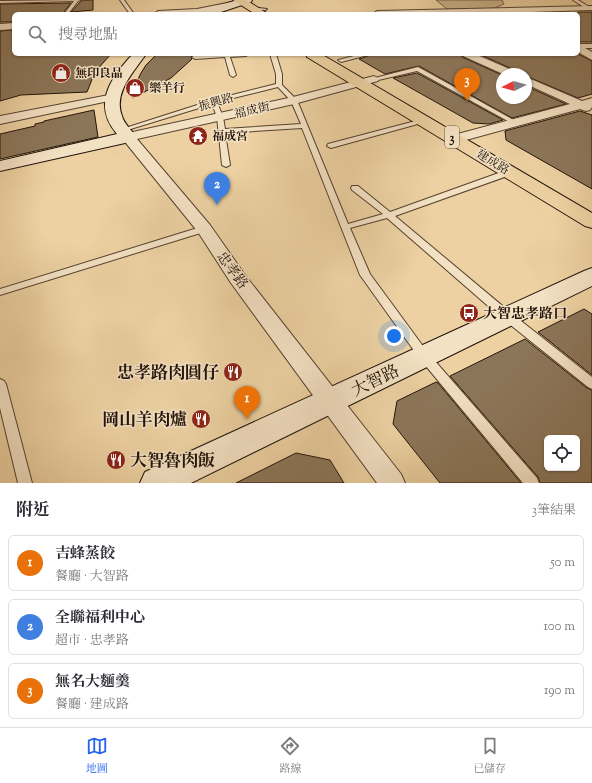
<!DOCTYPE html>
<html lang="zh-TW">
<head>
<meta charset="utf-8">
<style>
  :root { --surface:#fff; --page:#f7f7f7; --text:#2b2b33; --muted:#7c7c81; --line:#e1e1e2; --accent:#2563eb }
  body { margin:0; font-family:"Sorts Mill Goudy","Noto Serif TC",serif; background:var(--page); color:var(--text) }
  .controls { position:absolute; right:12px; bottom:12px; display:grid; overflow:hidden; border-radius:6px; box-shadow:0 1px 3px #0004 }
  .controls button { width:36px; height:36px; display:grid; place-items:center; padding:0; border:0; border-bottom:1px solid var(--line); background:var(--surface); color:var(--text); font:20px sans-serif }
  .compass { position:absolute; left:496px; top:68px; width:36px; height:36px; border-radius:50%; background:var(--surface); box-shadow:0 1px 3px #0004; rotate:265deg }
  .you { position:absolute; left:394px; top:336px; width:14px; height:14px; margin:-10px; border:3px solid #fff; border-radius:50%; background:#1a73e8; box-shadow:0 0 0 6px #1a73e833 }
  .badge { display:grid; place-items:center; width:26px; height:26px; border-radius:50%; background:var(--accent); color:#fff; font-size:13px; font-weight:700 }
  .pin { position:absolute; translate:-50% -33px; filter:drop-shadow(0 1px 2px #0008) }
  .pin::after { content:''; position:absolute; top:21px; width:14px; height:12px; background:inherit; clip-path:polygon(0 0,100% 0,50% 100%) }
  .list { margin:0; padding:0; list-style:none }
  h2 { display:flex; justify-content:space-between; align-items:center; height:52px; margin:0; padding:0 16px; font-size:17px }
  h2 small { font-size:13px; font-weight:400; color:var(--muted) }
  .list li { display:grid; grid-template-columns:26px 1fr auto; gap:12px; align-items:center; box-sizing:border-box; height:56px; margin:0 8px 8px; padding:0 8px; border:1px solid var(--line); border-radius:6px }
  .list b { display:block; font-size:15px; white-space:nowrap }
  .list p { margin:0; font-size:13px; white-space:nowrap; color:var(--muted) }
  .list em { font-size:13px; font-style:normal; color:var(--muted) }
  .icon { flex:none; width:22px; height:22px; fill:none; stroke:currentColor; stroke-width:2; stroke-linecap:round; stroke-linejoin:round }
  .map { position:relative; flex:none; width:592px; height:483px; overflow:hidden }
  .search { position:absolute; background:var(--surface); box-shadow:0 1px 3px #0004; left:12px; right:12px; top:12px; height:44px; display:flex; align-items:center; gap:10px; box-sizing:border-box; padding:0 14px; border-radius:6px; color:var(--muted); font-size:15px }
  .sheet { height:244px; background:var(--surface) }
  nav { display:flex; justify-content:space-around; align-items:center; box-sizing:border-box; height:56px; border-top:1px solid var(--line); background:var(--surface); font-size:11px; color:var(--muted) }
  nav a { display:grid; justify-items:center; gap:2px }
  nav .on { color:var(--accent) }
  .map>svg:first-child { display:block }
  .green { fill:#cab188; stroke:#766249 }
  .building { fill:#8c7659; stroke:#22130a; fill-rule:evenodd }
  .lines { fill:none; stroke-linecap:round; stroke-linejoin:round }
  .lane-casing { stroke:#554230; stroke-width:2 }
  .street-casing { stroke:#554230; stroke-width:2 }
  .secondary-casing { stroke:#22130a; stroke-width:2 }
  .primary-casing { stroke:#22130a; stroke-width:2 }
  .lane { fill:#f3e1c3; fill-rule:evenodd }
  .street { fill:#f3e1c3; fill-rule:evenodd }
  .secondary { fill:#f3e1c3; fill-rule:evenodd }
  .primary { fill:#edd1a2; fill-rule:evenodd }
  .labels { text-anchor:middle; stroke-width:3; stroke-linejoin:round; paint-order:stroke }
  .far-poi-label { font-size:12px; font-weight:bold; fill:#22130a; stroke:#f3e1c3; text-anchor:start }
  .far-street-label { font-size:12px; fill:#22130a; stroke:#f3e1c3 }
  .shield { fill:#f3e1c3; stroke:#615142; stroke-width:1 }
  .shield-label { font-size:13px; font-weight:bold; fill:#22130a }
  .street-label { font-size:14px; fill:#22130a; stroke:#f3e1c3 }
  .poi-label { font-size:14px; font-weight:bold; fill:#22130a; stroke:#f3e1c3; text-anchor:start }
  .near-poi-label { font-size:17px; font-weight:bold; fill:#22130a; stroke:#f3e1c3; text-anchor:end }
  .near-street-label { font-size:17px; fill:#22130a; stroke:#f3e1c3 }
</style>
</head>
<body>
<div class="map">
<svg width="592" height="483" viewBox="0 0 592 483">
  <rect width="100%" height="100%" fill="#edd1a2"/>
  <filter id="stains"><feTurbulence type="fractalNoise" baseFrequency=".005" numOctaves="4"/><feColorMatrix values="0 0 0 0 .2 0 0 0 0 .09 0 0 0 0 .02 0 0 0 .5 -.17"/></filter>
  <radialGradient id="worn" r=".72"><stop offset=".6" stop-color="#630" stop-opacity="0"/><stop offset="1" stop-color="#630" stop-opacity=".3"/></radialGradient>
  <path class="green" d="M436,0H502L504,4L492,9H447Z"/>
  <g class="building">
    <path d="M82,0H93V10L71,12Z"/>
    <path d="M71,3L63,13L14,14V22H0V4Z"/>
    <path d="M578,12H592V42H581L578,41Z"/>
    <path d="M14,30V54H111L95,72L87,92L21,95L0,101V31Z"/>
    <path d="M157,54H194L191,57L192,59L171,78L133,98L136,83L141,73L146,65Z"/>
    <path d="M373,54H461L462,57L502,75V98H526V86L566,104L512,118L419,66L385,74L359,59Z"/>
    <path d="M479,54H578L592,61V94L578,98L526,76V74H518L517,71Z"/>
    <path d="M417,73L503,120L489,124L473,123L393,78Z"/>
    <path d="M94,110L98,137L0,159V134L35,126V124L44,122V121Z"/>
    <path d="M580,111L592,115V189L506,140L505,131Z"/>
    <path d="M584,309L592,314V375L538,332Z"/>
    <path d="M525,339L587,388L592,390V483H540L538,477L450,376ZM547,438H577V468H547Z"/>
    <path d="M436,382L438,383L521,483H440L393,424L397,401Z"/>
    <path d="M296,453L330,460L344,483H236Z"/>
  </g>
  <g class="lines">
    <g class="lane-casing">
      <g id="lane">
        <path d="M81,0L78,1L68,14H64L74,1L0,3V1Z"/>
        <path d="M120,0H124L134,14H130Z"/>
        <path d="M573,0H578L591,8L587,9Z"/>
        <path d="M251,7L267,9L265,10L249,9Z"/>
        <rect x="578" y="44" width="14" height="4"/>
        <path d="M219,54H249L246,56L230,57L236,75L233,77L230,75L225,57L195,59L192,57L195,55Z"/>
        <path d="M270,54H276L282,74V85L297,100L348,224L383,214L352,190L351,188L352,186H358L390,212L507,170H510L514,172L513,174L395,216L511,313L592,377V389L588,387L503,319L387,218L350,228L370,274L428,353L537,478L539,483H523L420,359L360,275L302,128L225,133L230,165L226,167L222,165L217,117L212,104L124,131L122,132L119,130L216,99L276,84V74ZM278,87L291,101L301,124L225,129L223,117L217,102Z"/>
        <path d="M362,54H372L341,62L338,60Z"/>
        <path d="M418,67L517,122L518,123L515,125L513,124L417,71L374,81L371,79Z"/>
        <path d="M423,119L426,121L425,122L331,148L327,146L328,144Z"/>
        <path d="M204,226L207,227L208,229L207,231L0,295V289Z"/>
        <path d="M0,379L4,381L6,384L32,483H18L0,408Z"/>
      </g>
    </g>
    <g class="street-casing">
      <g id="street">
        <path d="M232,2H235V6L197,13L154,14L158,11L197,9Z"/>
        <path d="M592,6V10L467,14H373L377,11Z"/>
        <path d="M14,23V29L0,30V24Z"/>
        <path d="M578,44L592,52V60L578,52Z"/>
        <path d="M462,54H475L516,72L517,74H503L463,56Z"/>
        <path d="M374,76L379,79L378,81L294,104L137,139L210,225L245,275L401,474L405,483H377L231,283L198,232L121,137L123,134L128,133L293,97Z"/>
        <path d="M526,77L582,101L592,98V107L590,110L586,111L580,109L455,143L450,142L448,139L450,136L570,104L526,84Z"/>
        <path d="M114,94L118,95L120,97L118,99L0,124V116Z"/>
      </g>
    </g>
    <g class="secondary-casing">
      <g id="secondary">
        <path d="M237,0H252L251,2L215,14H199L200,12Z"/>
        <path d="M133,54H146C134,72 113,92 122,116C124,124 132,130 136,137L134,141L0,171V161L117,134C92,105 110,78 133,54Z"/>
        <path d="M592,268V286L191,483H140L145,472L584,271Z"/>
      </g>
    </g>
    <g class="primary-casing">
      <g id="primary">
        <path d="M233,0H246L268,14H255Z"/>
        <path d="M306,54H321L592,213V228L585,226L307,57Z"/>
      </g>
    </g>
    <use href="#lane" class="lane"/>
    <use href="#street" class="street"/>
    <use href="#secondary" class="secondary"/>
    <use href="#primary" class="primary"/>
  </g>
  <defs>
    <g id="shop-disc" transform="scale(1)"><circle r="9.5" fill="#8f2418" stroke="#f3e1c3"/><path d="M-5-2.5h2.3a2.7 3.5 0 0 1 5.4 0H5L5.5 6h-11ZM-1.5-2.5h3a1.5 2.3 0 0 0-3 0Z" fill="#fff"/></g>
    <g id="temple-disc" transform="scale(1)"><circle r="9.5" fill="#8f2418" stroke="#f3e1c3"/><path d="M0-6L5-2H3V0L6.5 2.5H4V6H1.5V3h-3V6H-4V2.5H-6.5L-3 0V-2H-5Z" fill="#fff"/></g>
    <g id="bus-disc" transform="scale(1)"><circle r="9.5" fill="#8f2418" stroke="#f3e1c3"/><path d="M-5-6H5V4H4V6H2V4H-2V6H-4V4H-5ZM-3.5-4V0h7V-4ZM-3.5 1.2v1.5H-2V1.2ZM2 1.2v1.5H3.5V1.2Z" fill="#fff"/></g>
    <g id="restaurant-disc" transform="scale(1)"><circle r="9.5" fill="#8f2418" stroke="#f3e1c3"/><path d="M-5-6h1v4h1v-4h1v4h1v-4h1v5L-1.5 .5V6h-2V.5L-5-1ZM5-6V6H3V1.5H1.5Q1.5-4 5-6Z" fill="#fff"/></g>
  </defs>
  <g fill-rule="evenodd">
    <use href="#shop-disc" x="61" y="73"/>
    <use href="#shop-disc" x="135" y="88"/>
    <use href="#temple-disc" x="198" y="136"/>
    <use href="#bus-disc" x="469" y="313"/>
    <use href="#restaurant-disc" x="233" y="372"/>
    <use href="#restaurant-disc" x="201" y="419"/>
    <use href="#restaurant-disc" x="116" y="460"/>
  </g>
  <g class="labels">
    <g class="far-poi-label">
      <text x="75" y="77">無印良品</text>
      <text x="149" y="92">樂羊行</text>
      <text x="212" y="140">福成宮</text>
    </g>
    <g class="far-street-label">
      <text transform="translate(216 102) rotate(-16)" y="4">振興路</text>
      <text transform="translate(252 110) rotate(-13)" y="4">福成街</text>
      <text transform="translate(493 162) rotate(31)" y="4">建成路</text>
    </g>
    <rect class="shield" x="445" y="126" width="14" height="22" rx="3"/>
    <g class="shield-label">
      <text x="452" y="142">3</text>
    </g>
    <g class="street-label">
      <text transform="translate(233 270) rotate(54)" y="5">忠孝路</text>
    </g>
    <g class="poi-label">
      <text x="483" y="318">大智忠孝路口</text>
    </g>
    <g class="near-poi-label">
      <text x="219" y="378">忠孝路肉圓仔</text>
      <text x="187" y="425">岡山羊肉爐</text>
      <text x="130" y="466" text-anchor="start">大智魯肉飯</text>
    </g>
    <g class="near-street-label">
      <text transform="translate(375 380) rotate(-26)" y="6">大智路</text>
    </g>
  </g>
  <rect width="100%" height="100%" filter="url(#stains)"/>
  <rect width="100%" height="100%" fill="url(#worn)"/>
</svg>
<div class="controls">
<button><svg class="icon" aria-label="locate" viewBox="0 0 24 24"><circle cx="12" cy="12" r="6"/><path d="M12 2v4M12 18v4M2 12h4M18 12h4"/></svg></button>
</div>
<svg class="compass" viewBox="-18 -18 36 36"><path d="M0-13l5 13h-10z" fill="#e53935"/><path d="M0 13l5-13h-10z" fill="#7c7c81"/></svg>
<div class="you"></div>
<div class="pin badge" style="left:247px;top:419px;background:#e8710a">1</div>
<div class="pin badge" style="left:217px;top:205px;background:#3f7fe0">2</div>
<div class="pin badge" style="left:467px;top:101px;background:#e8710a">3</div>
<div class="search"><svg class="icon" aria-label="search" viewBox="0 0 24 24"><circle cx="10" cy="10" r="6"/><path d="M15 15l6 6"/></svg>搜尋地點</div>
</div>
<section class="sheet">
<h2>附近<small>3筆結果</small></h2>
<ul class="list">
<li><span class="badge" style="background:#e8710a">1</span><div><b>吉蜂蒸餃</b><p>餐廳 · 大智路</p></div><em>50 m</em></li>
<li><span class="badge" style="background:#3f7fe0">2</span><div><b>全聯福利中心</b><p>超市 · 忠孝路</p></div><em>100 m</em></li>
<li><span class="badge" style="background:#e8710a">3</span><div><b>無名大麵羹</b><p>餐廳 · 建成路</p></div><em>190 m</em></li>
</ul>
</section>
<nav>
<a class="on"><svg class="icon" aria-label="map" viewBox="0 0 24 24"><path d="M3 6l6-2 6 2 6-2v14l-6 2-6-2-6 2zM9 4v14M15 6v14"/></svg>地圖</a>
<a><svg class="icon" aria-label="directions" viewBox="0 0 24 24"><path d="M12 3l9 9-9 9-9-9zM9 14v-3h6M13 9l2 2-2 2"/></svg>路線</a>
<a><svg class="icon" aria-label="saved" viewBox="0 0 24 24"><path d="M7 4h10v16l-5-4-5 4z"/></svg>已儲存</a>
</nav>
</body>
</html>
